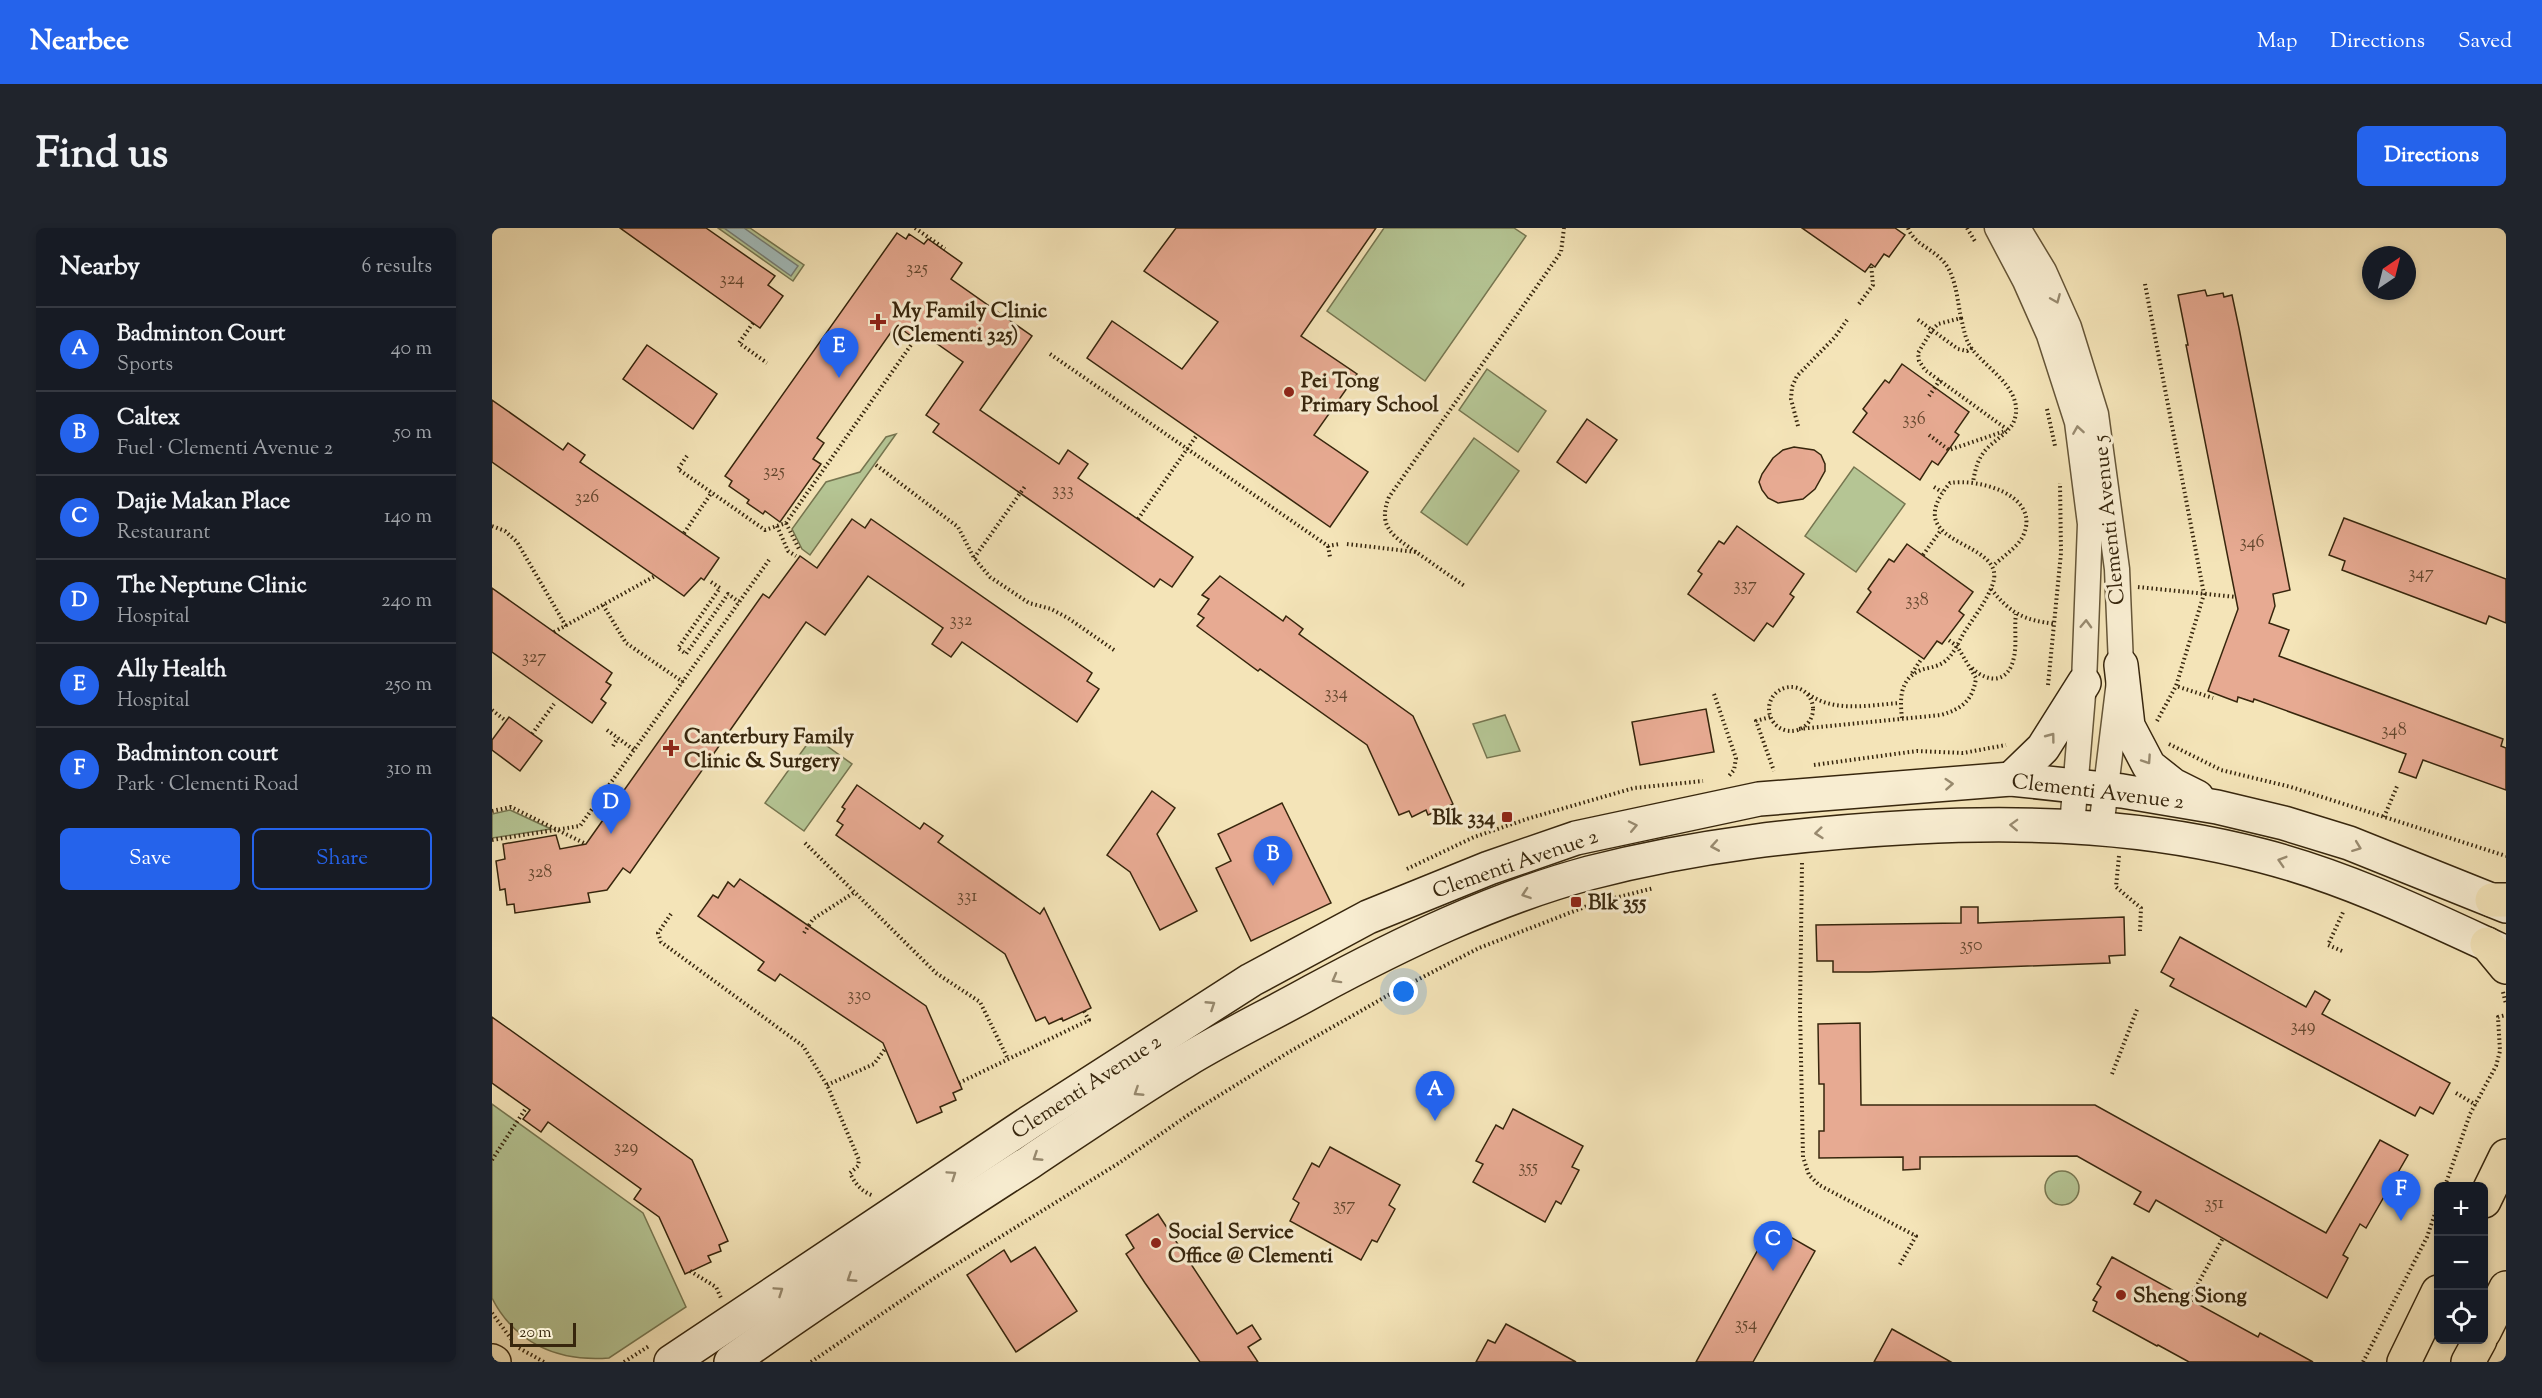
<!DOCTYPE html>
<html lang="en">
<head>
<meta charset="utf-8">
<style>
  :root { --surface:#171b24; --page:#20242c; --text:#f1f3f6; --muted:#9ea1a6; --line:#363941; --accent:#2563eb }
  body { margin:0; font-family:"Sorts Mill Goudy",serif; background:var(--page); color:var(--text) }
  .controls { position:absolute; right:18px; bottom:18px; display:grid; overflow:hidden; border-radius:9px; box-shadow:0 3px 9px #0003 }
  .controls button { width:54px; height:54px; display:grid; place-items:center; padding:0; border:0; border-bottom:2px solid var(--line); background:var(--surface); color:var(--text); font:30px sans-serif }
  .compass { position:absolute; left:1870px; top:18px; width:54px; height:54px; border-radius:50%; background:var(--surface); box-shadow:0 3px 9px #0003; rotate:35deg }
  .scale { position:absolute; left:18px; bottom:15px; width:66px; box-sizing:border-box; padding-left:6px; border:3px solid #37260d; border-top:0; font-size:16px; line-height:21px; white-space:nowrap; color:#37260d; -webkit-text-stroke:4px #f8edd1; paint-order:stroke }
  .you { position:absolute; left:912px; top:764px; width:21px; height:21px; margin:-15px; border:4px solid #fff; border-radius:50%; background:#1a73e8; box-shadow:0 0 0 9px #1a73e833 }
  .badge { display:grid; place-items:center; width:39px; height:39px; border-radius:50%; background:var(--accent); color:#fff; font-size:20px; font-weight:700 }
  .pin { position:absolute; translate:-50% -50px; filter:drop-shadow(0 2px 3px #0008) }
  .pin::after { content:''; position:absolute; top:32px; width:21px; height:18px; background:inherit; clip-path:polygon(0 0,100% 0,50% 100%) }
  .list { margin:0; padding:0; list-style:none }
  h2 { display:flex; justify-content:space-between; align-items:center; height:78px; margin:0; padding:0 24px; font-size:26px }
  h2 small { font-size:20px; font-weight:400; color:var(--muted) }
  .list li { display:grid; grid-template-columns:39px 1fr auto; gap:18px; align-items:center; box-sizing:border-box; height:84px; padding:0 24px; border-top:2px solid var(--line) }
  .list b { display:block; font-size:22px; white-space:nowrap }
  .list p { margin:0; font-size:20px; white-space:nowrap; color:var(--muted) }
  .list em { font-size:20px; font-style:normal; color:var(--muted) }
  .actions { display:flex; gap:12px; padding:18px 24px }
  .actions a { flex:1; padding:14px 0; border:2px solid var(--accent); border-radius:9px; text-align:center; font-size:21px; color:var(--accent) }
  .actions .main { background:var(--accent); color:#fff }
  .icon { flex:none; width:33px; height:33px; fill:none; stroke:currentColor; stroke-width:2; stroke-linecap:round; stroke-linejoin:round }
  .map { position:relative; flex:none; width:2014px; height:1134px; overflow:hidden; border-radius:9px }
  header { display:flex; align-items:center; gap:36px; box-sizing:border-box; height:84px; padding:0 30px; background:var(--accent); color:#fff }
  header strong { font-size:28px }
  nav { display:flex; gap:33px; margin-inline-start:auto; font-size:21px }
  .intro { display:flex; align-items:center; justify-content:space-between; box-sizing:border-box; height:144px; padding:0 36px }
  h1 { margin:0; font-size:42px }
  .button { padding:15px 27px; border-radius:9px; background:var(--accent); color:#fff; font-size:21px; font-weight:700 }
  main { display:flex; gap:36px; padding:0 36px }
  aside { flex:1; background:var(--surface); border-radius:9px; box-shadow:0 3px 9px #0003 }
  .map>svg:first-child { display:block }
  .green { fill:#b5c594; stroke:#767650; stroke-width:1.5 }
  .water { fill:#a2bbba; stroke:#777f75; stroke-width:1.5 }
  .building { fill:#e7aa92; stroke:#37260d; stroke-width:1.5 }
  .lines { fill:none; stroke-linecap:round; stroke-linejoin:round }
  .street-casing { stroke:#665638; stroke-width:27 }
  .secondary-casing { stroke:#37260d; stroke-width:36 }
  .primary-casing { stroke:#37260d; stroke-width:36 }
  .path { stroke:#37260d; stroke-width:4; stroke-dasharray:1.5 3; stroke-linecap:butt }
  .street { stroke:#f8edd1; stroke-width:24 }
  .secondary { stroke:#f8edd1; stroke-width:33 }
  .primary { stroke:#f4e4b8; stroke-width:33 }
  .oneway { stroke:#988a6f }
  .poi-dot { fill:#8f2418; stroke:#f8edd1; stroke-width:2 }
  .labels { text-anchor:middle; stroke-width:6; stroke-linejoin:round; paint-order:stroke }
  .number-label { font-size:18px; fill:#63472e }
  .poi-label { font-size:21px; font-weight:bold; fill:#37260d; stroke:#f8edd1; text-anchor:start }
  .street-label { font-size:21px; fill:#37260d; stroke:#f8edd1 }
</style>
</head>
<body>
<header>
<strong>Nearbee</strong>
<nav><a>Map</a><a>Directions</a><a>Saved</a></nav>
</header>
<div class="intro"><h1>Find us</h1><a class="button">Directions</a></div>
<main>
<aside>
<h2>Nearby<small>6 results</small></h2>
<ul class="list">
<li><span class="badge">A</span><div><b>Badminton Court</b><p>Sports</p></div><em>40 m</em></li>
<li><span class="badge">B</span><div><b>Caltex</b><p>Fuel · Clementi Avenue 2</p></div><em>50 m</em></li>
<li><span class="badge">C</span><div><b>Dajie Makan Place</b><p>Restaurant</p></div><em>140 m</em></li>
<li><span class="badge">D</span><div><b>The Neptune Clinic</b><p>Hospital</p></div><em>240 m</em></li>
<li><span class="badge">E</span><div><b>Ally Health</b><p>Hospital</p></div><em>250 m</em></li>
<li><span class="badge">F</span><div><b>Badminton court</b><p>Park · Clementi Road</p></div><em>310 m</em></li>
</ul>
<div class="actions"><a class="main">Save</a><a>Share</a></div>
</aside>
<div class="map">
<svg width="2014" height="1134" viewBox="0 0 2014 1134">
  <rect width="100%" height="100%" fill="#f4e4b8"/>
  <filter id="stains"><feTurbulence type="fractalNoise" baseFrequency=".00333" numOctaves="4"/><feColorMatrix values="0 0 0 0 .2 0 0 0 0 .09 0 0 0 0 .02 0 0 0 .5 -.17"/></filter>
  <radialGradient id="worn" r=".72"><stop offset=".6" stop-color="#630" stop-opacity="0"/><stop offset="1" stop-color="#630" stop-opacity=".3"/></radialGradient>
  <g class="green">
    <path d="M226,0H258L312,37L301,53Z"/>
    <path d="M892,0H1022L1034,8L933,153L835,83Z"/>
    <path d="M995,141L1054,183L1026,224L967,182Z"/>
    <path d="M404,206L318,327L310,321L300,301L334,254L368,244L394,209Z"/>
    <path d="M982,210L1027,243L975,317L929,284Z"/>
    <path d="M1362,239L1413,276L1364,344L1313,308Z"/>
    <path d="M1013,487L1028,523L995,530L981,496Z"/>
    <path d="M321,508L360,536L312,603L273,575Z"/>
    <path d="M18,582L59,601L0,610V586Z"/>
    <path d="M0,876L151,985L194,1079L117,1130C65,1134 23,1115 0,1070Z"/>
    <circle cx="1570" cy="960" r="17"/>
  </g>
  <path class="water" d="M232,0H252L306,38L299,48Z"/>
  <g class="building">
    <path d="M128,0H214L283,48L276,57L291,68L268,100Z"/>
    <path d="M684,0H884L809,108L865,146L822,207L876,244L838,299L595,130L620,93L690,141L726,94L652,43Z"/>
    <path d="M1310,0H1403L1413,7L1397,29L1392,26L1383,39L1379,36L1373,44Z"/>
    <path d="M405,5L414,11L417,6L432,16L436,11L470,35L459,51L540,108L488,182L567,236L576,222L596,236L586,250L701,329L680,359L668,351L662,359L441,204L447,196L434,187L471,134L424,101L419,108L404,97L325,210L332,215L321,231L329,236L288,294L273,283L271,286L255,275L257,272L237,258L240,253L233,248Z"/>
    <path d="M1713,62L1715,68L1731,65L1732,69L1740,67L1747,100L1798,362L1781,366L1783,378L1777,395L1797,402L1787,428L2011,511L2009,518L2014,520V562L1931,532L1924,550L1907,544L1914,526L1762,471L1761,474L1746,469L1745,474L1716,463L1746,381L1694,117H1696L1686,67Z"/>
    <path d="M155,117L225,166L201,201L131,151Z"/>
    <path d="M1410,136L1477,184L1463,204L1467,207L1446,237L1440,233L1428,252L1361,204L1375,185L1371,181L1393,152L1397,155Z"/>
    <path d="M0,172L71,222L76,215L93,227L88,234L227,330L212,352L209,350L192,368L0,234Z"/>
    <path d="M1095,191L1125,212L1094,255L1065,234Z"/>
    <path d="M1302,219L1322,222L1329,227L1333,236V243L1323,261L1311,271L1286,275L1276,270L1270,262L1267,254L1270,246L1281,230L1291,222Z"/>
    <path d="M1852,290L2014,351V395L1997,388L1994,396L1850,342L1853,333L1837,327Z"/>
    <path d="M360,291L373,300L379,291L600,445L595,453L607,461L585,494L470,414L459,429L440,416L451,400L376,348L333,407L314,394L138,645L131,640L115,662L96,665L98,674L23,685L22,676L15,677L13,661L8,662L4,633L13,631L11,616L64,607L68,621L94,616L271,366L277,370L308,328L325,340Z"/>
    <path d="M1245,298L1312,346L1298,366L1302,369L1281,399L1275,395L1262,413L1196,366L1210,346L1206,343L1227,313L1232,316Z"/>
    <path d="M1415,316L1481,364L1467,383L1472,387L1450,416L1445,413L1432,431L1365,384L1379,364L1376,361L1397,331L1402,334Z"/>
    <path d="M728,348L791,393L794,388L811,401L807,406L921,488L961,576L936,587L934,582L920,589L917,583L907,587L875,517L768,441L766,443L705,398L712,390L706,386L717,371L710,367Z"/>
    <path d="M0,360L120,445L114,454L119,457L109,471L114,475L100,495L0,424Z"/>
    <path d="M1214,481L1222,524L1148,537L1140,494Z"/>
    <path d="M17,489L50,513L28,543L0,522V512Z"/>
    <path d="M365,557L428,601L432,595L451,608L446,614L548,686L552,680L599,780L571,793L570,790L557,796L553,789L544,793L513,726L344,607L351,597L345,593L353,581L350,579Z"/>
    <path d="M660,563L683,580L665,606L705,683L668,702L638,644L615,627Z"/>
    <path d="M790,575L839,675L759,713L724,640L739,633L726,606Z"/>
    <path d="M248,651L434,778L470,861L461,865L464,872L448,879L450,884L425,895L391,815L288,746L283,753L266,742L272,734L206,688L221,667L226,670L236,654L242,659Z"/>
    <path d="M1469,679H1486V695L1632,689L1633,727L1617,728L1618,735L1377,744H1341V733H1325L1324,697L1469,695Z"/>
    <path d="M1688,709L1814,779L1823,763L1838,772L1830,786L1958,855L1941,886L1928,879L1923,888L1678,758L1682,751L1669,744Z"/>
    <path d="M0,789L200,932L236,1013L227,1017L229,1023L216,1028L219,1034L193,1046L167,989L142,971L149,961L56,894L49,904L31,891L38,882L0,855Z"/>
    <path d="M1368,795L1369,877H1603L1834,1005L1888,912L1916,927L1874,1000L1868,996L1851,1027L1856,1030L1835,1070L1664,972L1657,984L1642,976L1649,964L1585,928L1428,929V941L1411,942V929L1327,930V903H1332V856H1327L1326,796Z"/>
    <path d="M1021,881L1091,918L1080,939L1087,942L1069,976L1064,973L1053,994L981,954L991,936L984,933L1004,897L1011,901Z"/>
    <path d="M838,919L908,957L897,977L903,981L885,1014L880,1012L869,1032L798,993L807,975L801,971L820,935L827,939Z"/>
    <path d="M666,986L745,1106L760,1097L769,1111L756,1119L766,1134H708L653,1055L634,1026L642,1020L634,1007Z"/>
    <path d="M1279,998L1323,1023L1261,1134H1204Z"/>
    <path d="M543,1019L585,1083L524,1124L475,1047L512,1022L519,1034Z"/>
    <path d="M1620,1029L1766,1109L1768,1105L1821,1134H1697L1666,1117L1665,1118L1601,1083L1605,1074L1601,1072L1609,1059L1605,1056Z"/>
    <path d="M1014,1096L1042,1111L1084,1134H984L996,1112L1003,1115Z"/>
    <path d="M1400,1101L1459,1134H1382Z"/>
  </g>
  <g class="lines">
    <g class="street-casing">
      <g id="street">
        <path d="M1505,0L1533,53L1557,107L1585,194L1598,296L1592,455L1580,598"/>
        <path d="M1526,0L1552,43L1577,99L1604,186L1625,341L1629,437L1609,600"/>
      </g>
    </g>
    <g class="secondary-casing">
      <g id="secondary">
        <path d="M1629,437L1636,498L1657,538L1681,557L1705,569"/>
        <path d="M1519,551L1551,520L1592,455"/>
        <path d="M179,1134L538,894L759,752L876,689L997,640L1084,610L1267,571L1519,551L1630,563L1725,579L1792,595L1857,615L2014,678"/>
        <path d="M239,1134C337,1064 437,999 538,934C589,900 640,865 693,833C734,808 778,787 821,763C908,716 1001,671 1097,645C1205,617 1313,605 1424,599C1541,593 1657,598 1771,628C1856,650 1934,688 2014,725"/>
      </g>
    </g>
    <g class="primary-casing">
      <g id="primary">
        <path d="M2000,672H2014"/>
        <path d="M1995,716L2014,739"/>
        <path d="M1992,973L2014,928"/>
        <path d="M1992,1104L2014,1060"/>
        <path d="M0,1133L2,1134"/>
        <path d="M1912,1134L1946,1064"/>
        <path d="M1976,1134L1988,1112"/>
      </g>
    </g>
    <g class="path">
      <path d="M423,0L453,21"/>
      <path d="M1416,0C1422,16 1439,20 1450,32C1464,46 1465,71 1469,90L1446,96L1440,102L1425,91"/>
      <path d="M1475,0L1484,15"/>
      <path d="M1653,56L1712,366L1684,458L1721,470"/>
      <path d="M1367,76L1381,57L1379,36"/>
      <path d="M1469,90C1472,101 1473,112 1480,121C1494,140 1531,161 1523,190C1520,204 1501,212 1492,224C1485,233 1483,243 1481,254"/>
      <path d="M261,95L247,115L275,135"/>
      <path d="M1480,120L1475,123L1466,121L1440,102L1426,125L1427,133L1433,142L1516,202"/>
      <path d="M558,126L836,318L848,316"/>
      <path d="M1437,168L1448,152"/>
      <path d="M1555,181L1563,218"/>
      <path d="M1306,198L1299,171L1300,159L1305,148L1343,109L1355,92"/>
      <path d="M1437,207L1457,222L1513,203"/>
      <path d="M195,228L186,241L273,302L294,295L419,117"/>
      <path d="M384,237L466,299L482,330L498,349L537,375L559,381L576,390L622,422"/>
      <path d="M1442,259L1450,264"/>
      <path d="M646,291L705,207"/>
      <path d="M294,295L308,323"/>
      <path d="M0,298L13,303L25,314L74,398"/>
      <path d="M285,298L296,323L304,328"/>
      <path d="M192,305L220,264"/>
      <path d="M855,316L924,324L974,359"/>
      <path d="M836,318L838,329"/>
      <path d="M924,324C901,308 885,299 897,269L1069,24L1072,0"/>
      <path d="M1431,327L1449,302"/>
      <path d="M482,330L534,257"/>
      <path d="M219,354L228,360L186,420L194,426L236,366L247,374"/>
      <path d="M1646,359L1744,369"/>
      <path d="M1499,361C1519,386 1532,392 1563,396"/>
      <path d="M111,377L134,415L191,454"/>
      <path d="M62,404L163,348"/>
      <path d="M1480,440C1497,456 1517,455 1522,429C1525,415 1522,400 1524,386"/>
      <path d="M1420,445L1430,430"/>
      <path d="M1556,457L1569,325L1568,255"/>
      <circle cx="1299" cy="481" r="22"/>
      <path d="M1222,466L1244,530L1242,542L1236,549"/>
      <path d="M1316,466C1343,485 1377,477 1408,475"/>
      <path d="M0,482L14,493"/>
      <path d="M1278,489L1264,493L1282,543"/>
      <path d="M1410,490C1408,473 1407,452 1427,443C1435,439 1444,440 1452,434C1464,425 1467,411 1475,400C1484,387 1494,373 1500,358C1520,310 1402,321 1458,255C1486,250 1550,267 1531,308C1526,319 1509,330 1501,338"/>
      <path d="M1665,493L1684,458"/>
      <path d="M1307,501L1449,487C1470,481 1481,472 1484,450L1465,418L1455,411"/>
      <path d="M115,502L142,522"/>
      <path d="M40,506L62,476"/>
      <path d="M1677,516L1729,542L1799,559L2014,628"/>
      <path d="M121,518L126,510"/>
      <path d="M1322,537L1425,523L1471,525L1514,517"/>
      <path d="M0,583L19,579L94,616"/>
      <path d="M1892,589L1906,556"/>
      <path d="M0,612L88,598L277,332"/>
      <path d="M313,615L444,745L488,774L516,831"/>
      <path d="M1627,628L1624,659L1649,680L1648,703"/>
      <path d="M1310,635L1308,782L1311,929L1317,947L1327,957L1424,1008L1407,1038"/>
      <path d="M915,641L982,609L1038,590L1142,560L1211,553"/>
      <path d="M179,686L166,705L169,714L311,818L335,857L367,932L366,938L358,945C363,956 370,964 382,968"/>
      <path d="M312,705L321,691L363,664"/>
      <path d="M1850,723L1836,717L1852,682"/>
      <path d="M2011,764L2014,776"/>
      <path d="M1620,846L1646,779"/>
      <path d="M467,855L597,792L592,783"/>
      <path d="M335,857L382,836L393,821"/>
      <path d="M1964,865L1984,877"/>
      <path d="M0,932L34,880"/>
      <path d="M1953,958L1978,886L2004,838L2008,823L2006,789L2014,787"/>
      <path d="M198,1043L224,1059L229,1070"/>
      <path d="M1697,1072L1731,1010"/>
      <path d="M0,1085L20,1112"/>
      <path d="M27,1120L52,1134"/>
      <path d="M132,1134L157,1118"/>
      <path d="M319,1134L444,1049L627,935L699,885L797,824L900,765L987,720L1103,675L1162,660"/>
      <path d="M1871,1134L1935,1009L1946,977"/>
    </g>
    <use href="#street" class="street"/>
    <use href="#secondary" class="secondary"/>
    <use href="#primary" class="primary"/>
  </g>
  <defs><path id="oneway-chevron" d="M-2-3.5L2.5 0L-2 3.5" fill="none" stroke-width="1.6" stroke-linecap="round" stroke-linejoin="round" transform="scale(1.5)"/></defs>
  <g class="oneway">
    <use href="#oneway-chevron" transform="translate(1564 71) rotate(67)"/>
    <use href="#oneway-chevron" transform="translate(1586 202) rotate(-99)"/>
    <use href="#oneway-chevron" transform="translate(1594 396) rotate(-88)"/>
    <use href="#oneway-chevron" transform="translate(1559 509) rotate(-53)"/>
    <use href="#oneway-chevron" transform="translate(1655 532) rotate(56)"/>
    <use href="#oneway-chevron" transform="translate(1457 556) rotate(-4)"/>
    <use href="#oneway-chevron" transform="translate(1522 597) rotate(-178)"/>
    <use href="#oneway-chevron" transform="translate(1141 598) rotate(-12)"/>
    <use href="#oneway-chevron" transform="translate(1327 605) rotate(174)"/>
    <use href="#oneway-chevron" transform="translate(1223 618) rotate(170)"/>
    <use href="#oneway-chevron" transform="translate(1865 619) rotate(21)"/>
    <use href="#oneway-chevron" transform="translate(1790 633) rotate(-163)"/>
    <use href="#oneway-chevron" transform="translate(1034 666) rotate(161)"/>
    <use href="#oneway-chevron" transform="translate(844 751) rotate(151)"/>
    <use href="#oneway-chevron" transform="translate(719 777) rotate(-33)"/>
    <use href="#oneway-chevron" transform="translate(646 864) rotate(147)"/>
    <use href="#oneway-chevron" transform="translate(545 929) rotate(147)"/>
    <use href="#oneway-chevron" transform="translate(460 947) rotate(-34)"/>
    <use href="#oneway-chevron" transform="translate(359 1050) rotate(147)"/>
    <use href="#oneway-chevron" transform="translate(287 1063) rotate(-34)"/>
  </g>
  <g class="poi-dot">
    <path d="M383 85h6v6h6v6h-6v6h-6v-6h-6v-6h6z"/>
    <circle cx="797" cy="164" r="6"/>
    <path d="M176 511h6v6h6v6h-6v6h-6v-6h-6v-6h6z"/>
    <rect x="1009" y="583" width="12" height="12" rx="3"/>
    <rect x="1078" y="668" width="12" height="12" rx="3"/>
    <circle cx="664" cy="1015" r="6"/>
    <circle cx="1629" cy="1067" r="6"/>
  </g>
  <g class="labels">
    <g class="number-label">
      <text x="425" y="45">325</text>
      <text x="240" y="56">324</text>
      <text x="1422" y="196">336</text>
      <text x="282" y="248">325</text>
      <text x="571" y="267">333</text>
      <text x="95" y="274">326</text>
      <text x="1760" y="319">346</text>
      <text x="1929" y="350">347</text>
      <text x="1253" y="362">337</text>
      <text x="1425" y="377">338</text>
      <text x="469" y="397">332</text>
      <text x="42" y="434">327</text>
      <text x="844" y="470">334</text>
      <text x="1902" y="507">348</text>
      <text x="48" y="649">328</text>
      <text x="475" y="673">331</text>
      <text x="1479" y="722">350</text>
      <text x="367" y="772">330</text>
      <text x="1811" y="803">349</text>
      <text x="134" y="924">329</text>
      <text x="1036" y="944">355</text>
      <text x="1722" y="980">351</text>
      <text x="852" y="982">357</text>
      <text x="1254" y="1101">354</text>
    </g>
    <g class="poi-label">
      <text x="400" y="89">My Family Clinic<tspan x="400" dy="24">(Clementi 325)</tspan></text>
      <text x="809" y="159">Pei Tong<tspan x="809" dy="24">Primary School</tspan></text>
      <text x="192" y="515">Canterbury Family<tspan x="192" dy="24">Clinic &amp; Surgery</tspan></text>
      <text x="1003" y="596" text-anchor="end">Blk 334</text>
      <text x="1096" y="681">Blk 355</text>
      <text x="676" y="1010">Social Service<tspan x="676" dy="24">Office @ Clementi</tspan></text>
      <text x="1641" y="1074">Sheng Siong</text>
    </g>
    <g class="street-label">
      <text transform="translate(1616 292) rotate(-96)" y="7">Clementi Avenue 5</text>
      <text transform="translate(1606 563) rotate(7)" y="7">Clementi Avenue 2</text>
      <text transform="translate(1023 635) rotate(-19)" y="7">Clementi Avenue 2</text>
      <text transform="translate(594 858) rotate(-33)" y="7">Clementi Avenue 2</text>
    </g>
  </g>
  <rect width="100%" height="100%" filter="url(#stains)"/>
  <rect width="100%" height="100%" fill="url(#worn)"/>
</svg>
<div class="controls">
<button>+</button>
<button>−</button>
<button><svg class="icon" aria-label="locate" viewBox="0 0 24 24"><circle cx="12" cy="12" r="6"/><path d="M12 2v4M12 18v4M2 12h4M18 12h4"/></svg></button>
</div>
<svg class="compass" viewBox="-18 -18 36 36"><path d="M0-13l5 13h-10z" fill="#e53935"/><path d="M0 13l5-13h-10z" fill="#9ea1a6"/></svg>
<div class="scale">20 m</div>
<div class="you"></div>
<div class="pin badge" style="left:943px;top:893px">A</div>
<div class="pin badge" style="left:781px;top:658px">B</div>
<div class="pin badge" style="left:1281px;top:1043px">C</div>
<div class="pin badge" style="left:119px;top:606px">D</div>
<div class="pin badge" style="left:347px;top:150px">E</div>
<div class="pin badge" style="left:1909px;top:993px">F</div>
</div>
</main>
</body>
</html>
